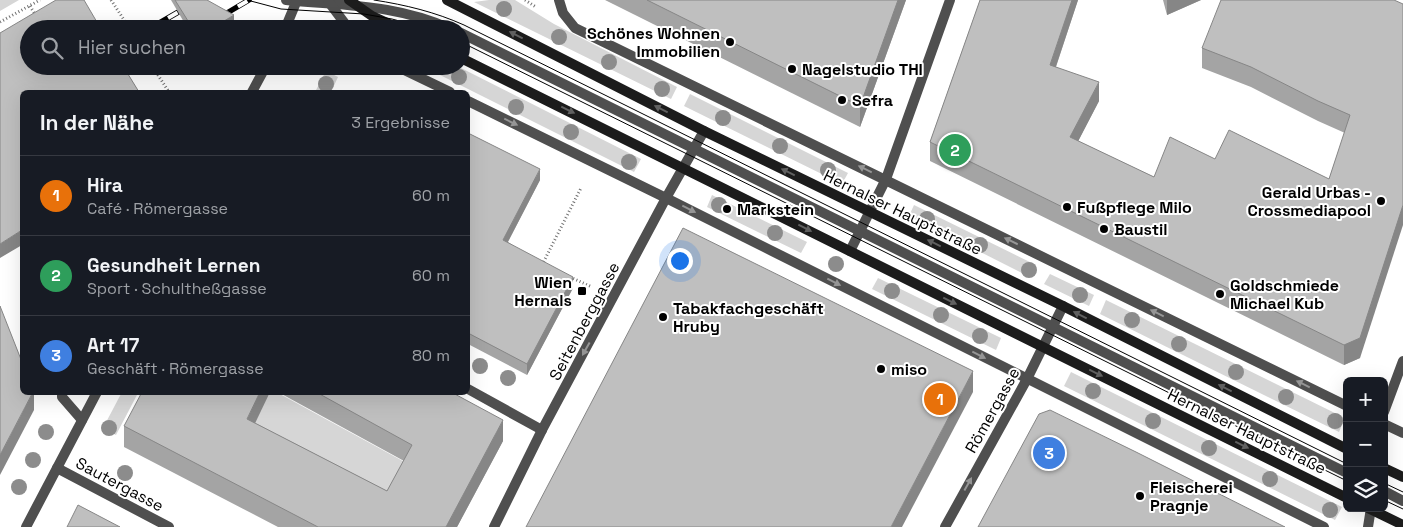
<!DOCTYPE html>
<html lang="de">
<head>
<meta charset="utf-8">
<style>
  :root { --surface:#171b24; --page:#20242c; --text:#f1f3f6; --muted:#9ea1a6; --line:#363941; --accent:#858687 }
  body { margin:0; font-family:"Space Grotesk",sans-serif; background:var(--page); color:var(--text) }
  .controls { position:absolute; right:15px; bottom:15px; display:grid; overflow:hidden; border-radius:8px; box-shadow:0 5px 20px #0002 }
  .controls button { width:45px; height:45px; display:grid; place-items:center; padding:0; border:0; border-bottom:1px solid var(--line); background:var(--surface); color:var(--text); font:25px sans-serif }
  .you { position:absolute; left:679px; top:260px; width:18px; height:18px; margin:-12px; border:4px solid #fff; border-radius:50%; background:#1a73e8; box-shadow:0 0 0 8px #1a73e833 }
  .badge { display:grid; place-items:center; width:32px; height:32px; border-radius:50%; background:var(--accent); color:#fff; font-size:16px; font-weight:700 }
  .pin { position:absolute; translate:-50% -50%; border:2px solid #fff; box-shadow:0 1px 5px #0006 }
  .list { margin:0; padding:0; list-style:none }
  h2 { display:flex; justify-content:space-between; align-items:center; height:65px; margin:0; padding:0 20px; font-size:21px }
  h2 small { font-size:16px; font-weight:400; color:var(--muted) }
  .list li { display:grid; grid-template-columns:32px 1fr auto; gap:15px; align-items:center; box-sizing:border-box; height:80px; padding:0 20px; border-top:1px solid var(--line) }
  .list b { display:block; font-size:19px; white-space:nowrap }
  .list p { margin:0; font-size:16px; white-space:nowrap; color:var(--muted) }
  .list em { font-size:16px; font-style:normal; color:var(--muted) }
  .icon { flex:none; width:28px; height:28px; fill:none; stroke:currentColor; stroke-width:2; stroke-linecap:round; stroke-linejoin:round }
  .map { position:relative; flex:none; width:1403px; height:527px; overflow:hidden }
  .search { position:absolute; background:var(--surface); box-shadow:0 5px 20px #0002; left:20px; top:20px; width:450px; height:55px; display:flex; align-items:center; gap:12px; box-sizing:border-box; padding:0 18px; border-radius:28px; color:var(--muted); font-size:19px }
  .panel { position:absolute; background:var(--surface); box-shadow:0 5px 20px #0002; left:20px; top:90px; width:450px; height:305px; border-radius:8px }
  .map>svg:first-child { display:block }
  .green { fill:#d6d6d6 }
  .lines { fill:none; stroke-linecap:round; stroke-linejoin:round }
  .path { stroke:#717171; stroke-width:3; stroke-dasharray:1 2.5; stroke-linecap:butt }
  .lane { stroke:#4f4f4f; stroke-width:10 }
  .street { stroke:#4f4f4f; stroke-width:10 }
  .secondary { stroke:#1c1c1c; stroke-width:10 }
  .tram { stroke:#000; stroke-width:1 }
  .rail-casing { stroke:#000; stroke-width:5.5 }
  .rail { stroke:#fff; stroke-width:4; stroke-dasharray:11; stroke-linecap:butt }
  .tree { fill:#8c8c8c }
  .wall { fill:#a4a4a4 }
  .shaded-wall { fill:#868686 }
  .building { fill:#bfbfbf; stroke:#868686 }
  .oneway { fill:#606060 }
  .oneway2 { fill:#959595 }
  .poi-dot { fill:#000; stroke:#fff; stroke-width:2 }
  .labels { text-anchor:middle; stroke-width:4; stroke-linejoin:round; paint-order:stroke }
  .poi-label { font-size:16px; font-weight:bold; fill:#000; stroke:#fff; text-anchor:start }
  .street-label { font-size:16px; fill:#000; stroke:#fff }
</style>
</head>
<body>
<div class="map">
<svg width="1403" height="527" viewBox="0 0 1403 527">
  <rect width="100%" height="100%" fill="#fff"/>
  <g class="green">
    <path d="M0,0H19L0,11Z"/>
    <path d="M489,0H515L554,24L677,87L671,99L474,2Z"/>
    <path d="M440,66H457L641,159L634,172L436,73Z"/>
    <path d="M326,71L338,77L331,92H315Z"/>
    <path d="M690,94L848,173L842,184L684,106Z"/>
    <path d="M712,195L807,242L801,253L707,207Z"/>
    <path d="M914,205L1036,265L1030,277L909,216Z"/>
    <path d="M1050,274L1094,295L1089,306L1044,284Z"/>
    <path d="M878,278L1001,338L996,350L872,289Z"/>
    <path d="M1106,300L1345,418L1339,432L1100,314Z"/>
    <path d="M1071,372L1342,507L1335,520L1064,386Z"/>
    <path d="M122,392L138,393L116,435L103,428Z"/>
    <path d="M224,393H278L412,466L387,512L247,440Z"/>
  </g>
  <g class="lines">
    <g class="path">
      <path d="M111,0L130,29"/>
      <path d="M525,0L536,7"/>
      <path d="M30,6L36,16"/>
      <path d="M0,22L40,0"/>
      <path d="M152,66L169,92"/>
      <path d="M542,265L581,188"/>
      <path d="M570,277L592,287"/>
    </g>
    <g class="lane">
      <path d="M286,0C346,6 395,4 451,29"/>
      <path d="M559,0L563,13L575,28L1347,406"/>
      <path d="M328,1L349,29"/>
      <path d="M461,33L1347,473"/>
      <path d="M396,66L450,92"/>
      <path d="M468,101L666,198L1324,527"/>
      <path d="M62,392V397L82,420"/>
      <path d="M1384,424L1403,433"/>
      <path d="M1384,491L1403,501"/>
    </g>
    <g class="street">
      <path d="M285,29L297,0"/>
      <path d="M252,92L266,66"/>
      <path d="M850,251L886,179L950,0"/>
      <path d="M468,389L542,430"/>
      <path d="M1384,412L1403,361"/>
      <path d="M57,468L169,527"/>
      <path d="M26,527L97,392"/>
      <path d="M494,527L542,430L666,198L704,131"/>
      <path d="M945,527L1027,379L1063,306"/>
      <path d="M1368,527L1371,508"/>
    </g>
    <g class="secondary">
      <path d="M349,0L372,16L400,29"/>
      <path d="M447,0L704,131L1063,306L1347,449"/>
      <path d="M461,58L1347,498"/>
      <path d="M1384,468L1403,477"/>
      <path d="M1368,508L1403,525"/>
    </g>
    <g class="tram">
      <path d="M247,0L281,9L364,14L392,19L429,29"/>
      <path d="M374,0C406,5 435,12 464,25L1347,464"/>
      <path d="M461,42L1347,481"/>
      <path d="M1384,483L1403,492"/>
      <path d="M1384,500L1403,509"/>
    </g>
    <g class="rail-casing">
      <g id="rail">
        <path d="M149,29L199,0"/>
        <path d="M200,29L249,0"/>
        <path d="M90,92L135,66"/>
      </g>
    </g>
    <use href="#rail" class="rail"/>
  </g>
  <g class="tree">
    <circle cx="504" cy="9" r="8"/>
    <circle cx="559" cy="37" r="8"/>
    <circle cx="609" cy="62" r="8"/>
    <circle cx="459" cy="77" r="8"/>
    <circle cx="326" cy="84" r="8"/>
    <circle cx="662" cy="89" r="8"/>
    <circle cx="516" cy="107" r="8"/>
    <circle cx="723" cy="118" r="8"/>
    <circle cx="571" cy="132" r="8"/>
    <circle cx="780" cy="146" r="8"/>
    <circle cx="629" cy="162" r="8"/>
    <circle cx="828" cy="170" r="8"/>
    <circle cx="719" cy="205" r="8"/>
    <circle cx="927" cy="219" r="8"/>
    <circle cx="775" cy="233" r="8"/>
    <circle cx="980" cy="245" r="8"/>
    <circle cx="836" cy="264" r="8"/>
    <circle cx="1029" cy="270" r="8"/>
    <circle cx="892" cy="291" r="8"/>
    <circle cx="1080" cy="295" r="8"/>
    <circle cx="941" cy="315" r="8"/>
    <circle cx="1132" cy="320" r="8"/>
    <circle cx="980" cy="336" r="8"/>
    <circle cx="1179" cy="344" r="8"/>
    <circle cx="480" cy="366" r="8"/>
    <circle cx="1236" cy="372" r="8"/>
    <circle cx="508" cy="378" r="8"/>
    <circle cx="1093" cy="391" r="8"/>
    <circle cx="1286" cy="397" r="8"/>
    <circle cx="1153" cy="421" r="8"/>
    <circle cx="1335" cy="421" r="8"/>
    <circle cx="109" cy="428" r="8"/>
    <circle cx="46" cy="432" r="8"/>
    <circle cx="1209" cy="448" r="8"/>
    <circle cx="33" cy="460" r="8"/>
    <circle cx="125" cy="473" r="8"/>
    <circle cx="1270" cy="479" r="8"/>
    <circle cx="19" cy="487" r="8"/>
    <circle cx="1330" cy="510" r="8"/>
  </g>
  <g class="wall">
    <path d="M171,0H207L234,22L223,29H188Z"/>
    <path d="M605,0H906L860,127Z"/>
    <path d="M980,0H1078L1056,67L1099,101L1078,141L1154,177L1215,159L1329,179L1345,133L1318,121L1251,87L1202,68V48L1394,0L1360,358L1344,365L930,161V142Z"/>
    <path d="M1163,0H1201L1167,15Z"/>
    <path d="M468,133L540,180L508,242L573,288L527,375L468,344Z"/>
    <path d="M278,392H451L503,441L457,527H278L124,447V426L255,423L387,491L404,461Z"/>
  </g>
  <g class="shaded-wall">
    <path d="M898,0H906L860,127V106Z"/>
    <path d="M1072,0H1078L1050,84V65Z"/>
    <path d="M1167,0H1201L1167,15Z"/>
    <path d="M234,15V22L223,29H211Z"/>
    <path d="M1099,82V101L1070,157V137Z"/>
    <path d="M540,169V180L503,251V240Z"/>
    <path d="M1403,205V225L1360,358L1344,365V345Z"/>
    <path d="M22,230V245L0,258V244Z"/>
    <path d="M573,277V288L527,375V364Z"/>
    <path d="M973,371V392L902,527H891Z"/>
    <path d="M33,392H34V410L0,475V455Z"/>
    <path d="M260,392H270L247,440V419Z"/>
    <path d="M503,420V441L457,527H446Z"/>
  </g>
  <g class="building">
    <path d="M56,0H84L101,29H29V66H123L139,92H22V230L0,244V33Z"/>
    <path d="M175,0H207L234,15L211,29H193Z"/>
    <path d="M647,0H898L860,106Z"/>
    <path d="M980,0H1072L1050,65L1099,82L1070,137L1154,177L1170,137L1215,159L1229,130L1329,179L1350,115L1318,101L1251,67L1202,48L1221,0H1394L1403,4V205L1360,338L1344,345L930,142Z"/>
    <path d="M468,133L540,169L503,240L573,277L527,364L468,333Z"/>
    <path d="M683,228L973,371L891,527H526Z"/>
    <path d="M0,306L22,362V392H33L0,455Z"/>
    <path d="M142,392H260L247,419L387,491L412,445L316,392H451L503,420L446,527H318L124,426Z"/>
    <path d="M1050,410L1136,452L1285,527H978L1039,414Z"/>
    <path d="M78,505L120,527H67Z"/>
  </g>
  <defs><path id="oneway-solid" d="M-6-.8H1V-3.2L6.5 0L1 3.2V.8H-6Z" transform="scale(1.25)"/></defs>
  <g class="oneway">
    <use href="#oneway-solid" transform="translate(516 35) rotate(-153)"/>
    <use href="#oneway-solid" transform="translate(661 109) rotate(-153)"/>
    <use href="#oneway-solid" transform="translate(568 110) rotate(26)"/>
    <use href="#oneway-solid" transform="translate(788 172) rotate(-154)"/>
    <use href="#oneway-solid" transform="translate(805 228) rotate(27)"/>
    <use href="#oneway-solid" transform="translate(934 243) rotate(-154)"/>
    <use href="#oneway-solid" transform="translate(950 301) rotate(26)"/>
    <use href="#oneway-solid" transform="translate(1080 315) rotate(-153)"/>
    <use href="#oneway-solid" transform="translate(1096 373) rotate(26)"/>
    <use href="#oneway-solid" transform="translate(1225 388) rotate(-153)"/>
    <use href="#oneway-solid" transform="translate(1242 445) rotate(26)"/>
  </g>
  <g class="oneway2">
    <use href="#oneway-solid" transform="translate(511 122) rotate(26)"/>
    <use href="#oneway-solid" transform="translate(865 169) rotate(-154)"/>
    <use href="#oneway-solid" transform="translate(689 209) rotate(27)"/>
    <use href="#oneway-solid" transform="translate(1011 241) rotate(-154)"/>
    <use href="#oneway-solid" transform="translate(834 282) rotate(27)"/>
    <use href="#oneway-solid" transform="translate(1157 313) rotate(-154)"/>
    <use href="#oneway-solid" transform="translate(586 349) rotate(119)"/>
    <use href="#oneway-solid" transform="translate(979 355) rotate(27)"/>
    <use href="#oneway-solid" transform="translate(1303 384) rotate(-154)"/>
    <use href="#oneway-solid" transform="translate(968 484) rotate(-61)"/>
  </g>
  <g class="poi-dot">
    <circle cx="730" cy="42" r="5"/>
    <circle cx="792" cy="69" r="5"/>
    <circle cx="842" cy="100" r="5"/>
    <circle cx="1381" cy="201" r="5"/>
    <circle cx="1067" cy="207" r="5"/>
    <circle cx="727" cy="209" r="5"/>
    <circle cx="1104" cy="229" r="5"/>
    <rect x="577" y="286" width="10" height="10" rx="2.5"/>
    <circle cx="1220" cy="294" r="5"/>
    <circle cx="663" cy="317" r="5"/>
    <circle cx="881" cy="369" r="5"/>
    <circle cx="1140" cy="496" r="5"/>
  </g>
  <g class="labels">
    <g class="poi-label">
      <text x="720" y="39" text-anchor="end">Schönes Wohnen<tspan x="720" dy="18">Immobilien</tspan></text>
      <text x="802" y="75">Nagelstudio THI</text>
      <text x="852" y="106">Sefra</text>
      <text x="1371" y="198" text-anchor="end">Gerald Urbas -<tspan x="1371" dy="18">Crossmediapool</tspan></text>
      <text x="1077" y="213">Fußpflege Milo</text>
      <text x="737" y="215">Markstein</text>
      <text x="1114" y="235">Baustil</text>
      <text x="572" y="288" text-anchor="end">Wien<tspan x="572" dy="18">Hernals</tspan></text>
      <text x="1230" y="291">Goldschmiede<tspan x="1230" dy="18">Michael Kub</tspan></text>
      <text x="673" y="314">Tabakfachgeschäft<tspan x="673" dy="18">Hruby</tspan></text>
      <text x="891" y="375">miso</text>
      <text x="1150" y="493">Fleischerei<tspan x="1150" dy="18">Pragnje</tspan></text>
    </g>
    <g class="street-label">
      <text transform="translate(903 212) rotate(26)" y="6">Hernalser Hauptstraße</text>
      <text transform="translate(584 321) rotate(-62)" y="6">Seitenberggasse</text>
      <text transform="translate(992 410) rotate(-61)" y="6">Römergasse</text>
      <text transform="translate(1247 431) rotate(26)" y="6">Hernalser Hauptstraße</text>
      <text transform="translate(120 484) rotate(28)" y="6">Sautergasse</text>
    </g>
  </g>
</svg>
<div class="controls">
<button>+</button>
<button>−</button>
<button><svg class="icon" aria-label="layers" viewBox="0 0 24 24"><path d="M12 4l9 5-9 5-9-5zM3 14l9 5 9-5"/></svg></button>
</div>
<div class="you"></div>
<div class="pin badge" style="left:940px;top:399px;background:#e8710a">1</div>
<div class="pin badge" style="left:955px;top:150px;background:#2e9e5b">2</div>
<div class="pin badge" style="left:1049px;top:453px;background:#3f7fe0">3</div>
<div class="search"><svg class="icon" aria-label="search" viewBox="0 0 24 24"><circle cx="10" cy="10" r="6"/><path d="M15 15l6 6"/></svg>Hier suchen</div>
<section class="panel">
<h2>In der Nähe<small>3 Ergebnisse</small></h2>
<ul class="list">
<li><span class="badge" style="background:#e8710a">1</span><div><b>Hira</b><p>Café · Römergasse</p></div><em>60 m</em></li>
<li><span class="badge" style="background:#2e9e5b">2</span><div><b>Gesundheit Lernen</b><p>Sport · Schultheßgasse</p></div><em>60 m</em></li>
<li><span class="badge" style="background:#3f7fe0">3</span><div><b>Art 17</b><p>Geschäft · Römergasse</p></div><em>80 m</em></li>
</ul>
</section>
</div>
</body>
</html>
